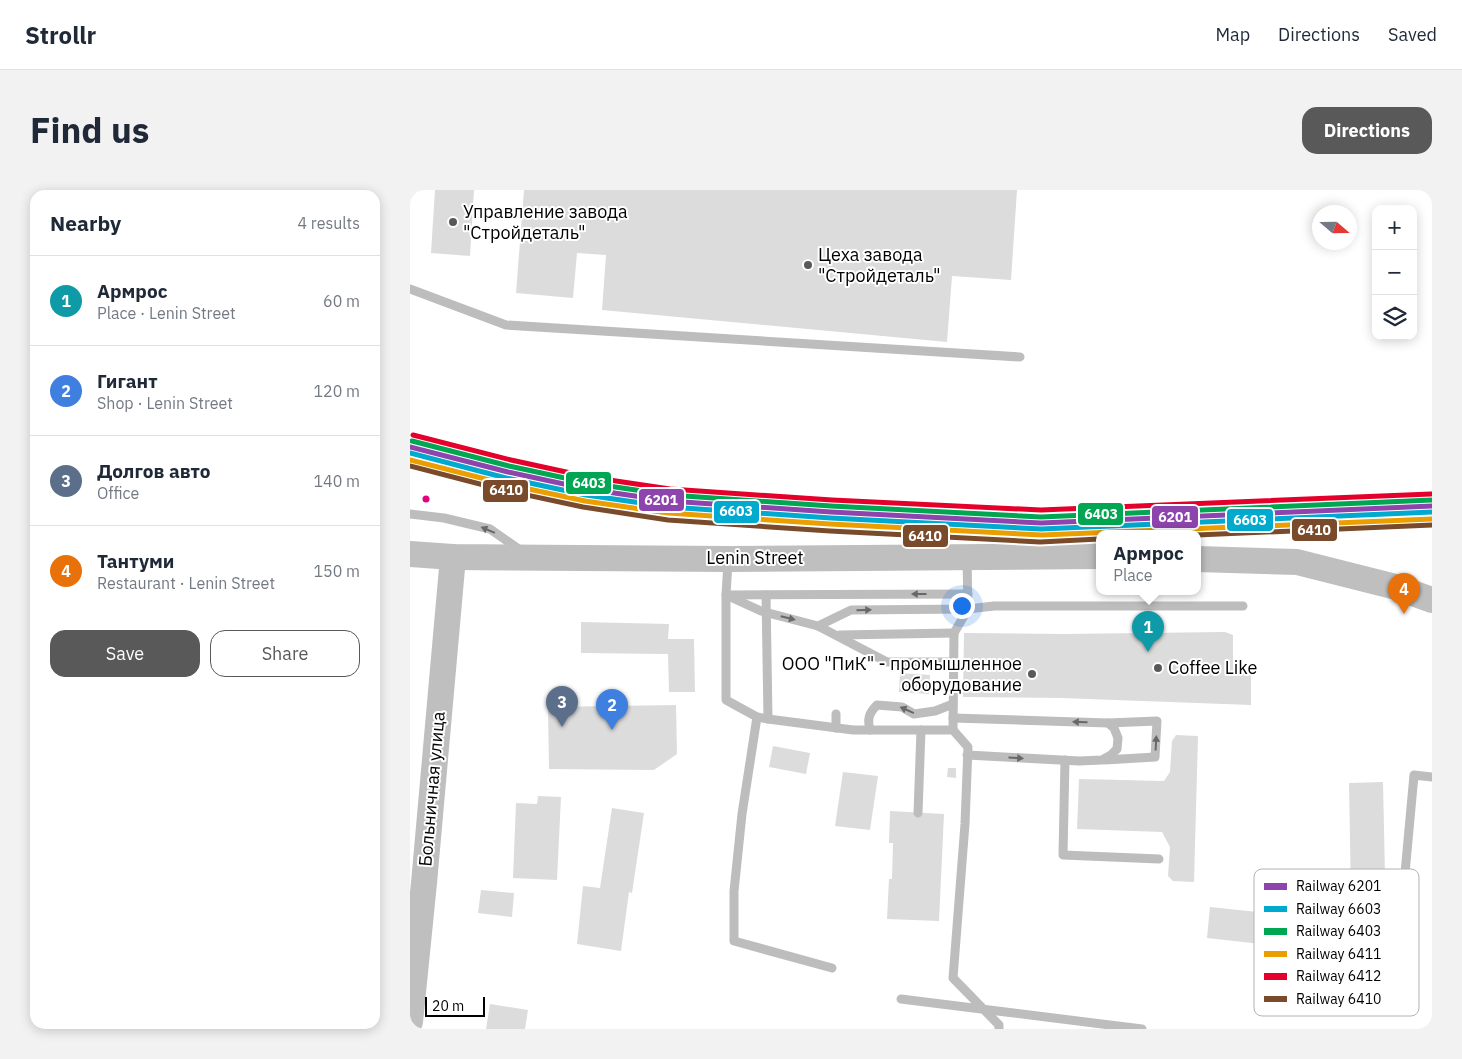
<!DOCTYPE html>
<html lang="en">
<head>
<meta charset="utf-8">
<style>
  :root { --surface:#fff; --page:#f2f2f3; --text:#1f2937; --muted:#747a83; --line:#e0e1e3; --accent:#595959 }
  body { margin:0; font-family:"IBM Plex Sans",sans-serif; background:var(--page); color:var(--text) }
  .controls { position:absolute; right:15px; top:15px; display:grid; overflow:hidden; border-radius:10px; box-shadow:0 2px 12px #0003 }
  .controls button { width:45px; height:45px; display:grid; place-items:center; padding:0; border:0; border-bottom:1px solid var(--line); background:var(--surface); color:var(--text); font:25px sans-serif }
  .compass { position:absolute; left:902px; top:15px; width:45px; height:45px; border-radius:50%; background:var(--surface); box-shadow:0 2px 12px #0003; rotate:110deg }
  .scale { position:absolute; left:15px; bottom:12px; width:60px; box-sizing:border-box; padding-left:5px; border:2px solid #000; border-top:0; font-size:14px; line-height:18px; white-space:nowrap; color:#000; -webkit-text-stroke:4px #fff; paint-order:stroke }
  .you { position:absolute; left:551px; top:415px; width:18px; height:18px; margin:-12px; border:4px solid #fff; border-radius:50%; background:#1a73e8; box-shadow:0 0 0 8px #1a73e833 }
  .badge { display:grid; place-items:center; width:32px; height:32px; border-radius:50%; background:var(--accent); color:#fff; font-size:16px; font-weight:700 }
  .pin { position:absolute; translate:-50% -41px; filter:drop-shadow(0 1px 2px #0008) }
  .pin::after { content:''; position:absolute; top:26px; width:18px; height:15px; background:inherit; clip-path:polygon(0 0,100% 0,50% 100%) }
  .popup { position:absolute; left:686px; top:340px; width:105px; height:65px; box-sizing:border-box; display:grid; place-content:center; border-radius:10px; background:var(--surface); filter:drop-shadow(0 1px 4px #0005); font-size:16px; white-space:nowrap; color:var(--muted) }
  .popup b { font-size:19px; color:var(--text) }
  .popup::after { content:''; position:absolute; left:50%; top:100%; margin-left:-10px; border:10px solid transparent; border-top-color:var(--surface) }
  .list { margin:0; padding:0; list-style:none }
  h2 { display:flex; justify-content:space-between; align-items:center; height:65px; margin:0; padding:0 20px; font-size:21px }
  h2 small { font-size:16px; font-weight:400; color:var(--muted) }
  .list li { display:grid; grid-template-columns:32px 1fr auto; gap:15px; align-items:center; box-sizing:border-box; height:90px; padding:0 20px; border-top:1px solid var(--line) }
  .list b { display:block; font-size:19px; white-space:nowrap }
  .list p { margin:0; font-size:16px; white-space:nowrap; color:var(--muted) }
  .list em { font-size:16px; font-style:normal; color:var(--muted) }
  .actions { display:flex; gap:10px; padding:15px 20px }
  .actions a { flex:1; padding:11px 0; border:1px solid var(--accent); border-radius:15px; text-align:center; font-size:18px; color:var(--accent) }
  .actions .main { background:var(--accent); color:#fff }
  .icon { flex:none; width:28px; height:28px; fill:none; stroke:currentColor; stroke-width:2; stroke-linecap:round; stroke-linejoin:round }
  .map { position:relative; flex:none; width:1022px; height:839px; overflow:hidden; border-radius:15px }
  header { display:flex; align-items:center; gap:30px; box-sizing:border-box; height:70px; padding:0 25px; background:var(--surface); border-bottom:1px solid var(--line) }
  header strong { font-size:24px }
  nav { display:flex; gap:28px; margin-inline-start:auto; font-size:18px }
  .intro { display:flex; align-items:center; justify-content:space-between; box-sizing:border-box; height:120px; padding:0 30px }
  h1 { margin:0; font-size:35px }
  .button { padding:12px 22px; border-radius:15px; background:var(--accent); color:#fff; font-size:18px; font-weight:700 }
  main { display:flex; gap:30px; padding:0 30px }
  aside { flex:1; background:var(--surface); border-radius:15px; box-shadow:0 2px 12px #0003 }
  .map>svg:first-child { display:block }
  .building { fill:#dcdcdc }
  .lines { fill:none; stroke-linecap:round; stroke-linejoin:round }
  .lane { stroke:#bdbdbd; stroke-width:9 }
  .secondary { stroke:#bfbfbf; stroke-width:26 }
  .rail-1-casing { stroke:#fff; stroke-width:9 }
  .rail-2-casing { stroke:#fff; stroke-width:9 }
  .rail-3-casing { stroke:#fff; stroke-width:9 }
  .rail-4-casing { stroke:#fff; stroke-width:9 }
  .rail-5-casing { stroke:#fff; stroke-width:9 }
  .rail-6-casing { stroke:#fff; stroke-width:9 }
  .rail-1 { stroke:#8e44ad; stroke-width:5 }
  .rail-2 { stroke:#00a9ce; stroke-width:5 }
  .rail-3 { stroke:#00a651; stroke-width:5 }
  .rail-4 { stroke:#eb9e00; stroke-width:5 }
  .rail-5 { stroke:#e4002b; stroke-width:5 }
  .rail-6 { stroke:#7a4b2a; stroke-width:5 }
  .oneway { fill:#686868 }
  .poi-dot { fill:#595959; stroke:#fff; stroke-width:2 }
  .bus-dot { fill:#e5007d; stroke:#fff; stroke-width:2 }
  .labels { text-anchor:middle; stroke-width:4; stroke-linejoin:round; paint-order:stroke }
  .poi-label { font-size:18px; fill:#000; stroke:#fff; text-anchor:start }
  .street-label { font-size:18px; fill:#000; stroke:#fff }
  .key { fill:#fff; stroke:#b2b2b2; stroke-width:1 }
  .key-label { font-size:14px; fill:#000 }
  .line-badge { stroke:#fff; stroke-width:2 }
  .badge-label { font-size:14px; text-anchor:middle; font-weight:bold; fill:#fff }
</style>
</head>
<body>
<header>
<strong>Strollr</strong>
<nav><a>Map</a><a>Directions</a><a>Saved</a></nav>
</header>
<div class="intro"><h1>Find us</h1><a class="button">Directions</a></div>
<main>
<aside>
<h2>Nearby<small>4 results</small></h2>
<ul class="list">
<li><span class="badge" style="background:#0f9aa8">1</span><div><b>Армрос</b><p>Place · Lenin Street</p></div><em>60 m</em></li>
<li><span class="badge" style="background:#3f7fe0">2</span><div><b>Гигант</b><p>Shop · Lenin Street</p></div><em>120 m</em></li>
<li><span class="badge" style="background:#5c6f8a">3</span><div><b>Долгов авто</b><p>Office</p></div><em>140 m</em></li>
<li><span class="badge" style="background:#e8710a">4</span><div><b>Тантуми</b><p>Restaurant · Lenin Street</p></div><em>150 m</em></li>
</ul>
<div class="actions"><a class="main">Save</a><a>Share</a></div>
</aside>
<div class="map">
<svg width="1022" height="839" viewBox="0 0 1022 839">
  <rect width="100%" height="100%" fill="#fff"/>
  <g class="building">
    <path d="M25,0H64L60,66L21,63Z"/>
    <path d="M114,0H607L601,90L542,86L537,152L192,120L196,65L167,63L163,108L106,103Z"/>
    <path d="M171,432L259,434L258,449H284L285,502H259L258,464L171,463Z"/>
    <path d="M815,442L823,445V479H841V515L651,508L553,507L554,443L653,444Z"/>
    <path d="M490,483L520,485L519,504L489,502Z"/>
    <path d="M266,515L267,564L244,580L139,579L138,517Z"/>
    <path d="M766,545L788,546L784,692L763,691L758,686L760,657L752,642L667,639L669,589L754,591L760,582L762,551Z"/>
    <path d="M363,556L400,563L396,584L359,577Z"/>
    <path d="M538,578H546V588L537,587Z"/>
    <path d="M433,582L468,586L460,640L425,636Z"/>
    <path d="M973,592L975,686H964V707L941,708L939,593Z"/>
    <path d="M128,606L151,607L147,690L103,688L106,613L127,614Z"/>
    <path d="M202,618L234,623L222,703L219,702L211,761L167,754L173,696L190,698Z"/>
    <path d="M480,621L534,624L529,731L477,729L479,689H482L483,653H479Z"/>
    <path d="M71,700L104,703L102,727L68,723Z"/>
    <path d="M800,717L934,731L930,763L797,748Z"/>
    <path d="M80,814L118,820L115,839H76Z"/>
  </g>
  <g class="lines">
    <g class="lane">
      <path d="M0,99L96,135L610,167"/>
      <path d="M0,324L34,328L80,339L110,360"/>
      <path d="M557,369L558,419L544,443L543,540L558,557L555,634L543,788L589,835V839"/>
      <path d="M318,372L316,405V510L347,527L358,529L443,540H543"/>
      <path d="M316,405L351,421L408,436L477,472H543"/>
      <path d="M319,405L558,404"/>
      <path d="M356,405L358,529"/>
      <path d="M408,436L441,420L558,419L584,416H833"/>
      <path d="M430,445L544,443"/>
      <path d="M426,524V538"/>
      <path d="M347,527L332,624L324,701V751L422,778"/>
      <path d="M543,528L698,533L704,538L708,548L707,559L701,565L692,570L669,571L557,565"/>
      <path d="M460,540C457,529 459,523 467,515L492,517L504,524L525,521L543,514"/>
      <path d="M655,570L653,665L749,669"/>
      <path d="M695,570L745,567L747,531L698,533"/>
      <path d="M508,623L511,540"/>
      <path d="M955,806L966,723L993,705L1004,585L1022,587"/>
      <path d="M491,809L732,839"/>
    </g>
    <g class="secondary">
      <path d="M0,364L43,367L318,369L689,366"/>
      <path d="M787,369L887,372L986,397L1022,410"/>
      <path d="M0,832L14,693L43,367"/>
    </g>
    <g class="rail-1-casing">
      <path id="rail-1" d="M0,257L98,282L177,299L259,311L421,322L631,333L1022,316"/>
    </g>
    <g class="rail-2-casing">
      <path id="rail-2" d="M0,263L96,288L176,305L259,317L421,328L631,339L1022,322"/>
    </g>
    <g class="rail-3-casing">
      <path id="rail-3" d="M2,251L99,276L178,293L260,305L421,316L631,327L1022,310"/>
    </g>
    <g class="rail-4-casing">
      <path id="rail-4" d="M0,270L95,294L175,311L258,323L420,334L632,345L1022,329"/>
    </g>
    <g class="rail-5-casing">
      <path id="rail-5" d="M3,245L101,270L179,287L260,299L422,310L631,320L1021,304"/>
    </g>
    <g class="rail-6-casing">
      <g id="rail-6">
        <path d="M0,276L93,300L173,317L258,330L420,341L630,352L689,349"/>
        <path d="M787,345L1022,335"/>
      </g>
    </g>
    <use href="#rail-1" class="rail-1"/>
    <use href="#rail-2" class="rail-2"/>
    <use href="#rail-3" class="rail-3"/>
    <use href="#rail-4" class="rail-4"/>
    <use href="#rail-5" class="rail-5"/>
    <use href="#rail-6" class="rail-6"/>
  </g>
  <defs><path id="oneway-solid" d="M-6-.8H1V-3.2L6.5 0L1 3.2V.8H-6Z" transform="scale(1.25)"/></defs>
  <g class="oneway">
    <use href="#oneway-solid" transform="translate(78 340) rotate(-157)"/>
    <use href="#oneway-solid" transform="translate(509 404) rotate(180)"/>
    <use href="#oneway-solid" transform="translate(454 420) rotate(-1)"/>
    <use href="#oneway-solid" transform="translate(378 428) rotate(14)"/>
    <use href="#oneway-solid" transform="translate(497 520) rotate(-156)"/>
    <use href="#oneway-solid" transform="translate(670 532) rotate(-178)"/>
    <use href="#oneway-solid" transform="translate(746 553) rotate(-87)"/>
    <use href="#oneway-solid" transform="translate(606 568) rotate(3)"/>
  </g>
  <g class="poi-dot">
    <circle cx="43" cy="32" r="5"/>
    <circle cx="398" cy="75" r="5"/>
    <circle cx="748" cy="478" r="5"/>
    <circle cx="622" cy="484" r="5"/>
  </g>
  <circle class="bus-dot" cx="16" cy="309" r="4.5"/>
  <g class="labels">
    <g class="poi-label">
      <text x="53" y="28">Управление завода<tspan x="53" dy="21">"Стройдеталь"</tspan></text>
      <text x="408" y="71">Цеха завода<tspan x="408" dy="21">"Стройдеталь"</tspan></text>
      <text x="612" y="480" text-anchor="end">ООО "ПиК" - промышленное<tspan x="612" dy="21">оборудование</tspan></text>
      <text x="758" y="484">Coffee Like</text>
    </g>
    <g class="street-label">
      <text x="345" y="374">Lenin Street</text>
      <text transform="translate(22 599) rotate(-85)" y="6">Больничная улица</text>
    </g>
  </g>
  <rect x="844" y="679" width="165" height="147" rx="8" class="key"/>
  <rect x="854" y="693" width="23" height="7" fill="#8e44ad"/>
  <rect x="854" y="716" width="23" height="6" fill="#00a9ce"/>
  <rect x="854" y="738" width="23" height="7" fill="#00a651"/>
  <rect x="854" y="761" width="23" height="6" fill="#eb9e00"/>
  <rect x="854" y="783" width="23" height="7" fill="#e4002b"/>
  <rect x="854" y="806" width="23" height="6" fill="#7a4b2a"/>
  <g class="key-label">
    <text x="886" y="701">Railway 6201</text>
    <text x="886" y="724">Railway 6603</text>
    <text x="886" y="746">Railway 6403</text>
    <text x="886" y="769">Railway 6411</text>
    <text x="886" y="791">Railway 6412</text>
    <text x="886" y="814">Railway 6410</text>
  </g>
  <g class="line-badge">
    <rect x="155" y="281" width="47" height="24" rx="5" fill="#00a651"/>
    <rect x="72" y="289" width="47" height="24" rx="5" fill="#7a4b2a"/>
    <rect x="228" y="298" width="47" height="24" rx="5" fill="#8e44ad"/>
    <rect x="303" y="310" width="47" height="24" rx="5" fill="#00a9ce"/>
    <rect x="667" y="312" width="47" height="24" rx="5" fill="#00a651"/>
    <rect x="741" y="315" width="48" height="24" rx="5" fill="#8e44ad"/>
    <rect x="816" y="318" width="48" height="24" rx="5" fill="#00a9ce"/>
    <rect x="881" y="328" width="47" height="24" rx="5" fill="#7a4b2a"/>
    <rect x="492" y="334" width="47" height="24" rx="5" fill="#7a4b2a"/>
  </g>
  <g class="badge-label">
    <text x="179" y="298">6403</text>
    <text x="96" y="305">6410</text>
    <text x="251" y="315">6201</text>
    <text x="326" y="326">6603</text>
    <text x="691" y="329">6403</text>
    <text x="765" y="332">6201</text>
    <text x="840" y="335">6603</text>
    <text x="904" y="345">6410</text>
    <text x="515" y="351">6410</text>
  </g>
</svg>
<div class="controls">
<button>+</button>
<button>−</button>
<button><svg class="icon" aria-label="layers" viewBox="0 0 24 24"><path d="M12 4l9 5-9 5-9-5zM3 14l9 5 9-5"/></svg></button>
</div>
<svg class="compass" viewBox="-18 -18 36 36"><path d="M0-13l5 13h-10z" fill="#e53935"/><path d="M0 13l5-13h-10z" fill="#747a83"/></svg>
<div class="scale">20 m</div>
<div class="you"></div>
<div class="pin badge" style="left:738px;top:462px;background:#0f9aa8">1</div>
<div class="popup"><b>Армрос</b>Place</div>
<div class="pin badge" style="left:202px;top:540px;background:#3f7fe0">2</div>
<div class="pin badge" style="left:152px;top:537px;background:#5c6f8a">3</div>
<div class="pin badge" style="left:994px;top:424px;background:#e8710a">4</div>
</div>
</main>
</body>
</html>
